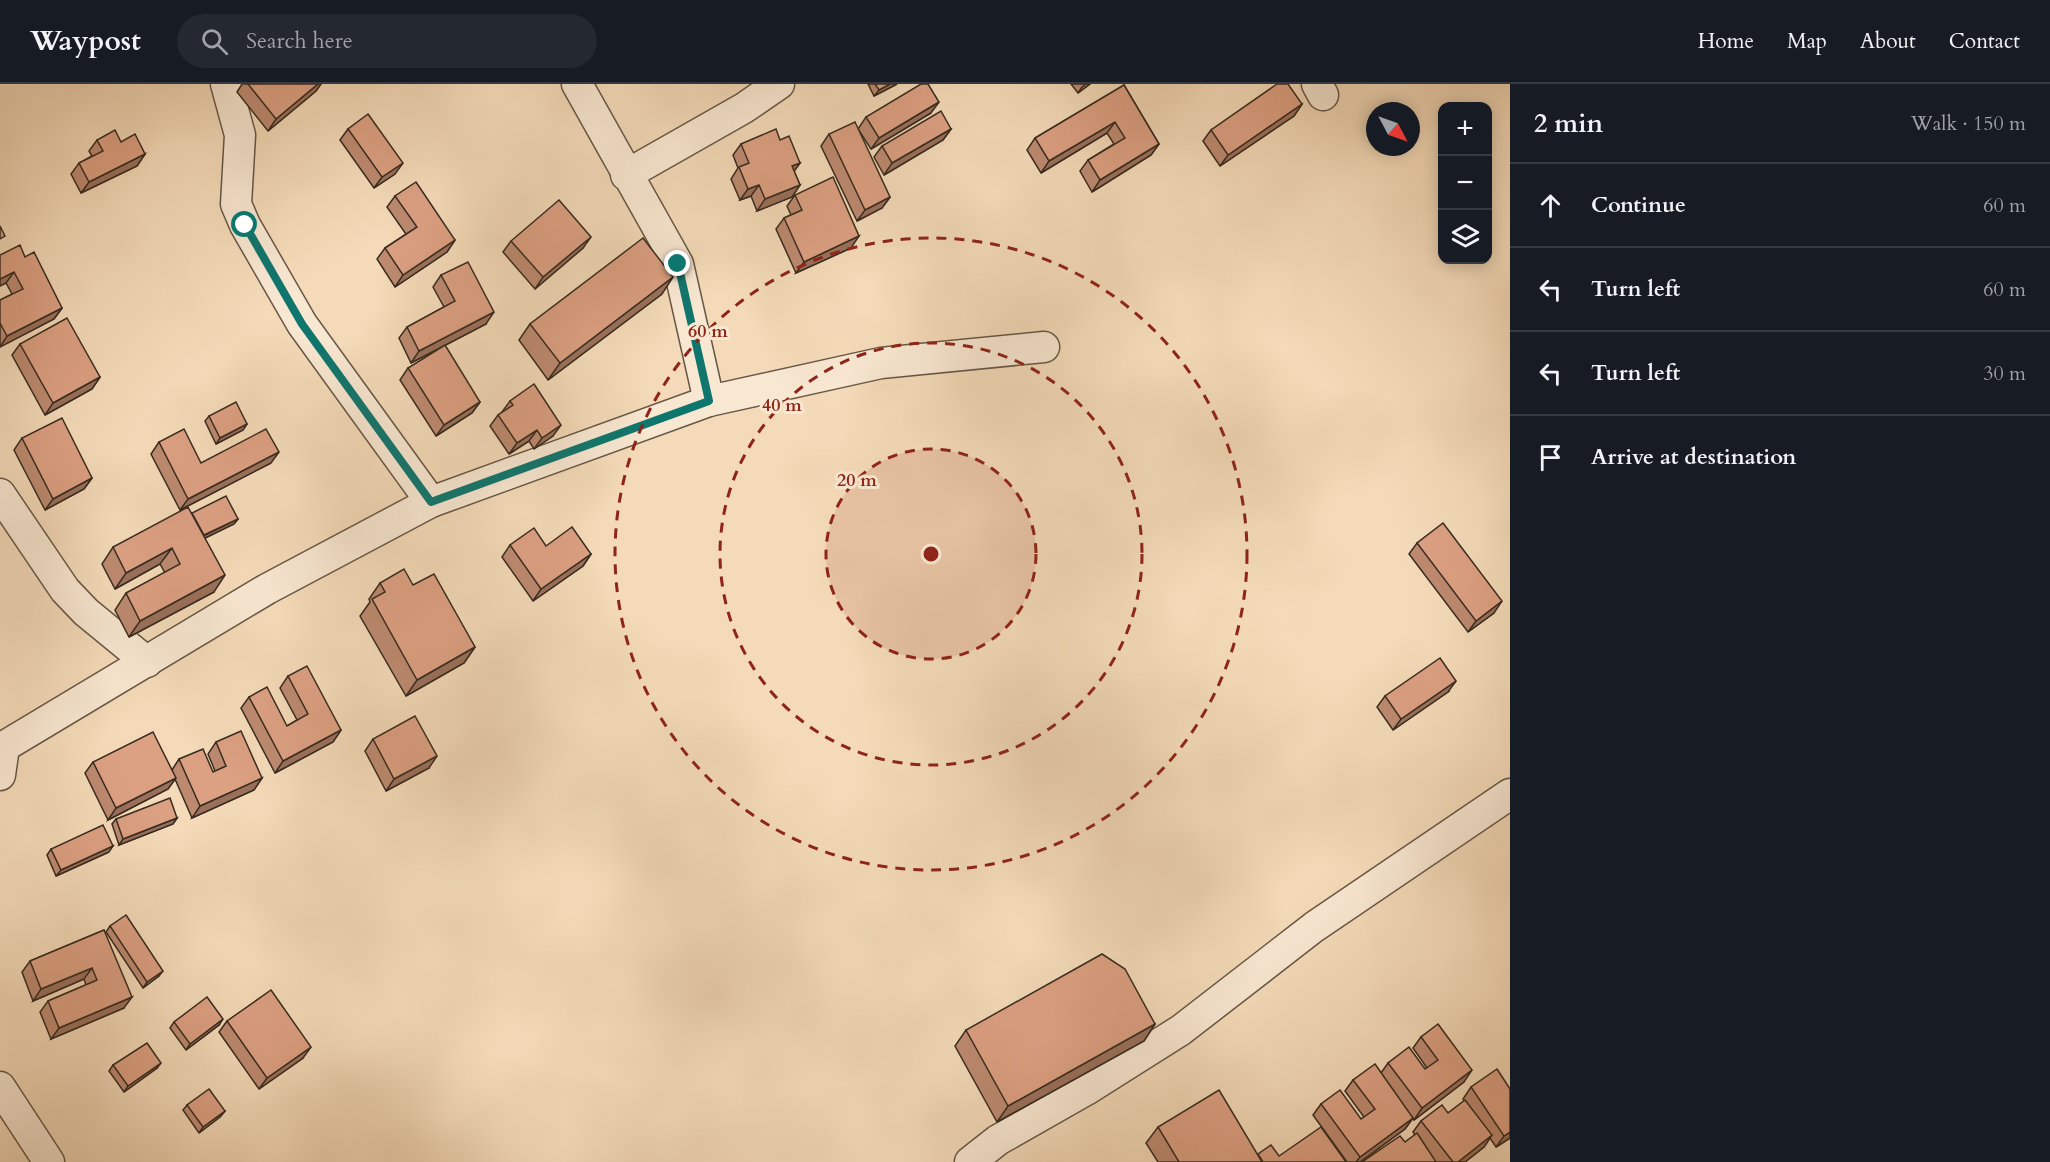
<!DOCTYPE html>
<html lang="en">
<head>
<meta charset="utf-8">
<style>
  :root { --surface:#171b24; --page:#242831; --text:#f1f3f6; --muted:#9ea1a6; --line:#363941 }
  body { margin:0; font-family:Cardo,serif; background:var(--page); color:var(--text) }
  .controls { position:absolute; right:18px; top:18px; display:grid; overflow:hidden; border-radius:12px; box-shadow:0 3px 15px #0003 }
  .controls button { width:54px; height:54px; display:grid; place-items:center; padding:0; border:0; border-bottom:2px solid var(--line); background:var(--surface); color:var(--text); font:30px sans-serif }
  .compass { position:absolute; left:1366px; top:18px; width:54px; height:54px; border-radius:50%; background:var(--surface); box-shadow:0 3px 15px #0003; rotate:131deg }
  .stop { position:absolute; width:18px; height:18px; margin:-14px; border:4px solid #0f766e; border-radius:50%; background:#fff }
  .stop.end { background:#0f766e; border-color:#fff; box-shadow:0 2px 6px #0008 }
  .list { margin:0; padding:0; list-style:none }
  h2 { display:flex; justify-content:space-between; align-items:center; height:78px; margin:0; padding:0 24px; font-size:26px }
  h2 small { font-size:20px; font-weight:400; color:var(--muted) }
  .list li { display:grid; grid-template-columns:39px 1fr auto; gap:18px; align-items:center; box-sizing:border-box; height:84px; padding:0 24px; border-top:2px solid var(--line) }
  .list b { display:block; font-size:22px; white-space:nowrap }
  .list em { font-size:20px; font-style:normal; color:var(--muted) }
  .icon { flex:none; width:33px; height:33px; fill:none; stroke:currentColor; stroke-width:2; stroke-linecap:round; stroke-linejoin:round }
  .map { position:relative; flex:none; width:1510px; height:1078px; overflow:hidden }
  header { display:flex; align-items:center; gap:36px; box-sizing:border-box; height:84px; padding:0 30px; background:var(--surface); border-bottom:2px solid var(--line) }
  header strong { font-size:28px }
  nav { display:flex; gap:33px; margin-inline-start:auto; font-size:21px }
  .search { width:420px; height:54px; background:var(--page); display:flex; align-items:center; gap:15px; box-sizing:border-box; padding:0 21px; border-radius:33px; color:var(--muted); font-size:22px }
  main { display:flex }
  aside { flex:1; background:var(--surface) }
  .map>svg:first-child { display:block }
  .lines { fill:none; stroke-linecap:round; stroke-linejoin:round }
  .minor-casing { stroke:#675746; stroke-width:33 }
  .minor { stroke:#f8e7d1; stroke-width:30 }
  .wall { fill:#bd8a70; stroke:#382b20; stroke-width:1.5 }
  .shaded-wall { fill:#9a705b; stroke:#382b20; stroke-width:1.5 }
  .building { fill:#dca082; stroke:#382b20; stroke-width:1.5 }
  .route { stroke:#0f766e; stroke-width:8 }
  .ring { fill:none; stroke:#8f2418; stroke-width:3; stroke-dasharray:10 8 }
  .centre { fill:#8f2418; stroke:#f8e7d1; stroke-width:3 }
  .ring-label { font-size:18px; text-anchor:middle; font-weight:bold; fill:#8f2418; stroke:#f8e7d1; stroke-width:6; stroke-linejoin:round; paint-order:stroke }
</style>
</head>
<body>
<header>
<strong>Waypost</strong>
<div class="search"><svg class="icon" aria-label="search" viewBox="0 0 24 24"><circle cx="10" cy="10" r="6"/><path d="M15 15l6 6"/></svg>Search here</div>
<nav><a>Home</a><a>Map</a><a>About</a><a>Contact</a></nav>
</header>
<main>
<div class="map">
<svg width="1510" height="1078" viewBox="0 0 1510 1078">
  <rect width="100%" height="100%" fill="#f4dab8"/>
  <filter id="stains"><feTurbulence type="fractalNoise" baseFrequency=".00333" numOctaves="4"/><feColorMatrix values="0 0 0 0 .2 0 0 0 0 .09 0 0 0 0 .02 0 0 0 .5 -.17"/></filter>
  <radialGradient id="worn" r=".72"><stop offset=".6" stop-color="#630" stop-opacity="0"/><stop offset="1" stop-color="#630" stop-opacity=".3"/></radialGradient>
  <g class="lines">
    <g class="minor-casing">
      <g id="minor">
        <path d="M226,0L240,51L236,120L245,141L302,240L431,418"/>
        <path d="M577,0L678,180L709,317"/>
        <path d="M1317,0L1323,11"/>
        <path d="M626,91L744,24L779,0"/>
        <path d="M0,410L65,506L86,528L147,578"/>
        <path d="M0,665L267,505L431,418L709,317L881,279L1044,263"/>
        <path d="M0,691L4,663"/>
        <path d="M0,1003L49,1078"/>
        <path d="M970,1078L998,1056L1086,1006L1181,946L1314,843L1510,710"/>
      </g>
    </g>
    <use href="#minor" class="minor"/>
  </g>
  <g class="wall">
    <path d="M242,0H321L316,7L268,47L237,8Z"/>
    <path d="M868,0H897L874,12Z"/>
    <path d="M1071,0H1090L1078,9Z"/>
    <path d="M1124,1L1159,60L1151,71L1092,108L1080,87L1088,76L1114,60L1107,49L1041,89L1027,66L1035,54Z"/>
    <path d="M1302,20L1294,32L1220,82L1203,57L1211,46Z"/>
    <path d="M931,29L871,65L858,45L866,33Z"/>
    <path d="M348,45L395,90L374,104L340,56Z"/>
    <path d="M951,45L943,56L884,91L874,73L882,62Z"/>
    <path d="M829,50L890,113L882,124L857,137L821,62Z"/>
    <path d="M97,56L121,58L145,70L137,82L81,109L71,90L79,79L92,72L89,67Z"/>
    <path d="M780,56L800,79L794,87L800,101L792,113L757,127L751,112L740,116L731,95L738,84L733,71L741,60Z"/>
    <path d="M795,111L851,164L796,189L776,145L784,134L791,131L787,122Z"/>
    <path d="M395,112L455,156L447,168L395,203L377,175L385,164L406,150L387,123Z"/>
    <path d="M511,157L583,164L535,205L503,168Z"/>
    <path d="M0,171L25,173L62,224L54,235L0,263V216L12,210L6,199L0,202Z"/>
    <path d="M441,191L486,240L411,279L399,254L407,243L444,223L433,203Z"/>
    <path d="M662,210L548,296L519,256L530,240Z"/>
    <path d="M20,260L100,293L92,305L45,331L12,271Z"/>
    <path d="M408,284L480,318L472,329L436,352L400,296Z"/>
    <path d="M510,317L553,352L534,365L529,357L509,370L490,342L498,331L502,328Z"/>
    <path d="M209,332L247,340L243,346L216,360L205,337Z"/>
    <path d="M22,354L92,394L84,405L45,426L14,366Z"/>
    <path d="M159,358L201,379H271L180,426L151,370Z"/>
    <path d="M192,429L238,435L234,440L205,454L214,508L129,553L115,526L126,509L165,489L160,480L115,505L102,480L113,463Z"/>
    <path d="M1417,459L1494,529L1468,548L1409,470Z"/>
    <path d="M510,461L546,462L591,470L583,482L533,517L502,473Z"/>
    <path d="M380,499L413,501L475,563L464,579L406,612L360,532L370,518L369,515Z"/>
    <path d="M288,592L341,646L333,658L275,689L241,624L249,613L287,642L297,636L280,604Z"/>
    <path d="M1448,608L1393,646L1377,623L1385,612Z"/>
    <path d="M373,655L429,684L386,707L365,667Z"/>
    <path d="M216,658L262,694L254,706L192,734L175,695L168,705L108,736L85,689L93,678L172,686L179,675L213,688L215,687L208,670Z"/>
    <path d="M177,734L173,740L119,761L112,740L116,735Z"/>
    <path d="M51,765L109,768L56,792L47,771Z"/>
    <path d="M110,842L159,892L143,904L106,848Z"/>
    <path d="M104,846L124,924L51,955L40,928L48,917L86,901L84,895L33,917L22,888L30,877Z"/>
    <path d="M227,937L303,974L259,1005L219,948Z"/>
    <path d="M174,938L219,941L186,966L170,944Z"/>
    <path d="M1155,940L1144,957L997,1038L955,962L966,946Z"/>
    <path d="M1421,953L1464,998L1414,1036L1413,1034L1405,1045L1360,1078H1347L1313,1031L1321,1020L1361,1035L1364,1033L1345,1007L1353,996L1381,989L1388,979L1425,985L1427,984L1413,964Z"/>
    <path d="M113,981L157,984L124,1008L109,987Z"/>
    <path d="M1471,1003L1510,1005V1054L1496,1063L1490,1054L1484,1063L1465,1078H1362L1405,1058L1415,1051L1413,1048L1421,1037L1448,1029L1464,1017L1463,1015Z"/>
    <path d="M187,1021L225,1027L220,1033L199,1049L183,1026Z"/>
    <path d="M1158,1043L1257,1071L1346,1078H1158L1146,1059Z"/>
  </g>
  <g class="shaded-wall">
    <path d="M318,0H321L316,7L268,47L276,35Z"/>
    <path d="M890,0H897L874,12L879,6Z"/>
    <path d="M1086,0H1090L1078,9L1082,3Z"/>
    <path d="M939,18L931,29L871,65L879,54Z"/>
    <path d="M1302,20L1294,32L1220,82L1228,71Z"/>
    <path d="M1115,38L1107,49L1041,89L1049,77Z"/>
    <path d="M951,45L943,56L884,91L892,79Z"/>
    <path d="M1159,60L1151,71L1092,108L1100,96Z"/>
    <path d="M145,70L137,82L81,109L89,98Z"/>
    <path d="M403,79L395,90L374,104L382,93Z"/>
    <path d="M800,79L792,90V82Z"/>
    <path d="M759,101L751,112L740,116L748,105Z"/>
    <path d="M800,101L792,113L757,127L765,115Z"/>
    <path d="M890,113L882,124L857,137L865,126Z"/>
    <path d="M859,152L851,164L796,189L804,178Z"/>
    <path d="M591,153L583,164L535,205L543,193Z"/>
    <path d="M455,156L447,168L395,203L403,191Z"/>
    <path d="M14,188L6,199L0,202V195Z"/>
    <path d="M673,193L662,210L548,296L560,279Z"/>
    <path d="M62,224L54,235L0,263L7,252Z"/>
    <path d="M494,228L486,240L411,279L419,267Z"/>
    <path d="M100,293L92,305L45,331L53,319Z"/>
    <path d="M480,318L472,329L436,352L444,341Z"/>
    <path d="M247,340L243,346L216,360L220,354Z"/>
    <path d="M561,341L553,352L534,365L542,354Z"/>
    <path d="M537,346L529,357L509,370L517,359Z"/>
    <path d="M279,368L271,379L180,426L188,415Z"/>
    <path d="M92,394L84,405L45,426L53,415Z"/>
    <path d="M238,435L234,440L199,457L203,452Z"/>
    <path d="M172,464L160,480L115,505L126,489Z"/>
    <path d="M591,470L583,482L533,517L541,505Z"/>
    <path d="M225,491L214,508L129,553L140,537Z"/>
    <path d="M1502,517L1494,529L1468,548L1476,537Z"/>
    <path d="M475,563L464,579L406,612L417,596Z"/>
    <path d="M1456,597L1448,608L1393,646L1401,635Z"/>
    <path d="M341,646L333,658L275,689L283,677Z"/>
    <path d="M437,672L429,684L386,707L394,695Z"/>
    <path d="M176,694L168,705L108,736L116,724Z"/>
    <path d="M262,694L254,706L192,734L200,722Z"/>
    <path d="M177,734L173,740L119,761L123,755Z"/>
    <path d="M113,762L109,768L56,792L61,786Z"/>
    <path d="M92,884L84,895L33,917L41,905Z"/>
    <path d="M163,887L159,892L143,904L147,898Z"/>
    <path d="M132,913L124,924L51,955L59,944Z"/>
    <path d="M223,935L219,941L186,966L190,960Z"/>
    <path d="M1155,940L1144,957L997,1038L1008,1022Z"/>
    <path d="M311,963L303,974L259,1005L267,994Z"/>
    <path d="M161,979L157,984L124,1008L128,1002Z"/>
    <path d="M1472,986L1464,998L1414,1036L1422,1024Z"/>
    <path d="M225,1027L220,1033L199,1049L203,1043Z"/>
    <path d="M1413,1034L1405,1045L1360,1078H1356L1360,1073Z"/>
    <path d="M1510,1048V1054L1496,1063L1504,1052Z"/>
    <path d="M1492,1051L1484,1063L1465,1078H1458Z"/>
  </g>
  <g class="building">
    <path d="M248,0H318L276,35Z"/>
    <path d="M875,0H890L879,6Z"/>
    <path d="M921,0H928L939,18L879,54L866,33Z"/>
    <path d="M1277,0H1288L1302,20L1228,71L1211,46Z"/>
    <path d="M1124,1L1159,60L1100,96L1088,76L1125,54L1115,38L1049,77L1035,54Z"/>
    <path d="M941,27L951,45L892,79L882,62Z"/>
    <path d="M368,30L403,79L382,93L348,45Z"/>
    <path d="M855,38L890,113L865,126L829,50Z"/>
    <path d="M776,45L780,56L789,52L800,79L792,82L800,101L765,115L759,101L748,105L739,83L749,79L741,60Z"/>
    <path d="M115,46L121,58L135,50L145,70L89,98L79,79L103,67L97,56Z"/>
    <path d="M833,93L859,152L804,178L784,134L802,126L795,111Z"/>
    <path d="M416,98L455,156L403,191L385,164L417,143L395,112Z"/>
    <path d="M559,116L591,153L543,193L511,157Z"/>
    <path d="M0,142L5,152L0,155Z"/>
    <path d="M643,154L673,193L560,279L530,240Z"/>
    <path d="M20,161L25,173L34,168L62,224L7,252L0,239V216L23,205L14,188L0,195V171Z"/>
    <path d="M468,178L494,228L419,267L407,243L455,217L441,191Z"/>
    <path d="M67,234L100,293L53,319L20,260Z"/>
    <path d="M445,261L480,318L444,341L408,284Z"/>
    <path d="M534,300L561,341L542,354L537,346L517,359L498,331L513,321L510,317Z"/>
    <path d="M236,318L247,340L220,354L209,332Z"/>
    <path d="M62,334L92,394L53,415L22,354Z"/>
    <path d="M184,345L201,379L266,345L279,368L188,415L159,358Z"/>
    <path d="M226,412L238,435L204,451L192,429Z"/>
    <path d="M188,423L225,491L140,537L126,509L180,480L172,464L126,489L113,463Z"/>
    <path d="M1443,439L1502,517L1476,537L1417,459Z"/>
    <path d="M572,443L591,470L541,505L510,461L534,444L546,462Z"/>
    <path d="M404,485L413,501L434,490L475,563L417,596L372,515L385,508L380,499Z"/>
    <path d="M1440,574L1456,597L1401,635L1385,612Z"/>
    <path d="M307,582L341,646L283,677L249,613L267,603L287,642L308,630L288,592Z"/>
    <path d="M415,632L437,672L394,695L373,655Z"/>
    <path d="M241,647L262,694L200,722L179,675L203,665L213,688L226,682L216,658Z"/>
    <path d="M153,648L176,694L116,724L93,678Z"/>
    <path d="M170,714L177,734L123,755L116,735Z"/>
    <path d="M103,741L113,762L61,786L51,765Z"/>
    <path d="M126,831L163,887L147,898L110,842Z"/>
    <path d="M104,846L132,913L59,944L48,917L97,896L92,884L41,905L30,877Z"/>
    <path d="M1102,870L1125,885L1155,940L1008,1022L966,946Z"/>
    <path d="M271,906L311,963L267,994L227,937Z"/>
    <path d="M207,913L223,935L190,960L174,938Z"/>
    <path d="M1438,940L1472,986L1422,1024L1388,979L1409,963L1425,985L1438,976L1421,953Z"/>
    <path d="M147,959L161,979L128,1002L113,981Z"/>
    <path d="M1375,980L1413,1034L1360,1073L1321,1020L1340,1006L1361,1035L1375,1025L1353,996Z"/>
    <path d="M1497,985L1510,1005V1048L1504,1052L1471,1003Z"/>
    <path d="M209,1005L225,1027L203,1043L187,1021Z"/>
    <path d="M1219,1006L1262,1078H1179L1158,1043Z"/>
    <path d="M1465,1016L1492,1051L1458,1078H1453L1421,1037L1442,1021L1448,1029Z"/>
    <path d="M1321,1043L1346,1078H1263L1258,1070L1271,1061L1279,1072Z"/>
    <path d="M1417,1049L1436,1078H1362L1400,1052L1405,1058Z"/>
  </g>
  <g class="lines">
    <path class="route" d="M245,141L302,240L431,418L709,317L678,180"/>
  </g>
  <circle cx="931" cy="470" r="105" fill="#8f2418" fill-opacity=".12"/>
  <g class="ring">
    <circle cx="931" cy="470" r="105"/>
    <circle cx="931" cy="470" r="211"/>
    <circle cx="931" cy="470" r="316"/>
  </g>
  <circle cx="931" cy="470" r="9" class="centre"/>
  <g class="ring-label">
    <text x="708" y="253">60 m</text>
    <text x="782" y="327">40 m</text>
    <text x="857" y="402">20 m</text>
  </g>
  <rect width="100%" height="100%" filter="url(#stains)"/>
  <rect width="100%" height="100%" fill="url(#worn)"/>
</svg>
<div class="controls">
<button>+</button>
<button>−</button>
<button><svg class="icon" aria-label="layers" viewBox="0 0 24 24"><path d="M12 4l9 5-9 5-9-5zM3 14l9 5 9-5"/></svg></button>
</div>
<svg class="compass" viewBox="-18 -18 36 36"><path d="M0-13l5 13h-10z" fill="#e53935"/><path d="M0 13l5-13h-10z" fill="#9ea1a6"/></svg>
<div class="stop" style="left:245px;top:141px"></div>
<div class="stop end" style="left:678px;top:180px"></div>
</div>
<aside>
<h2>2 min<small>Walk · 150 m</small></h2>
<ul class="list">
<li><svg class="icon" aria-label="ahead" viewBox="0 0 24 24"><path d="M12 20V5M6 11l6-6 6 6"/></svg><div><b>Continue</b></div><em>60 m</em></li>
<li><svg class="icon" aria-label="left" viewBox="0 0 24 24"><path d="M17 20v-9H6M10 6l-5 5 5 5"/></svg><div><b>Turn left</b></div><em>60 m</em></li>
<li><svg class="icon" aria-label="left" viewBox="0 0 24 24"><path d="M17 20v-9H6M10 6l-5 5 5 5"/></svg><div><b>Turn left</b></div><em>30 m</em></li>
<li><svg class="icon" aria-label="arrive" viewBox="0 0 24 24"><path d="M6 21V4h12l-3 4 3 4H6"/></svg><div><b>Arrive at destination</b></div></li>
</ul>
</aside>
</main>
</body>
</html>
